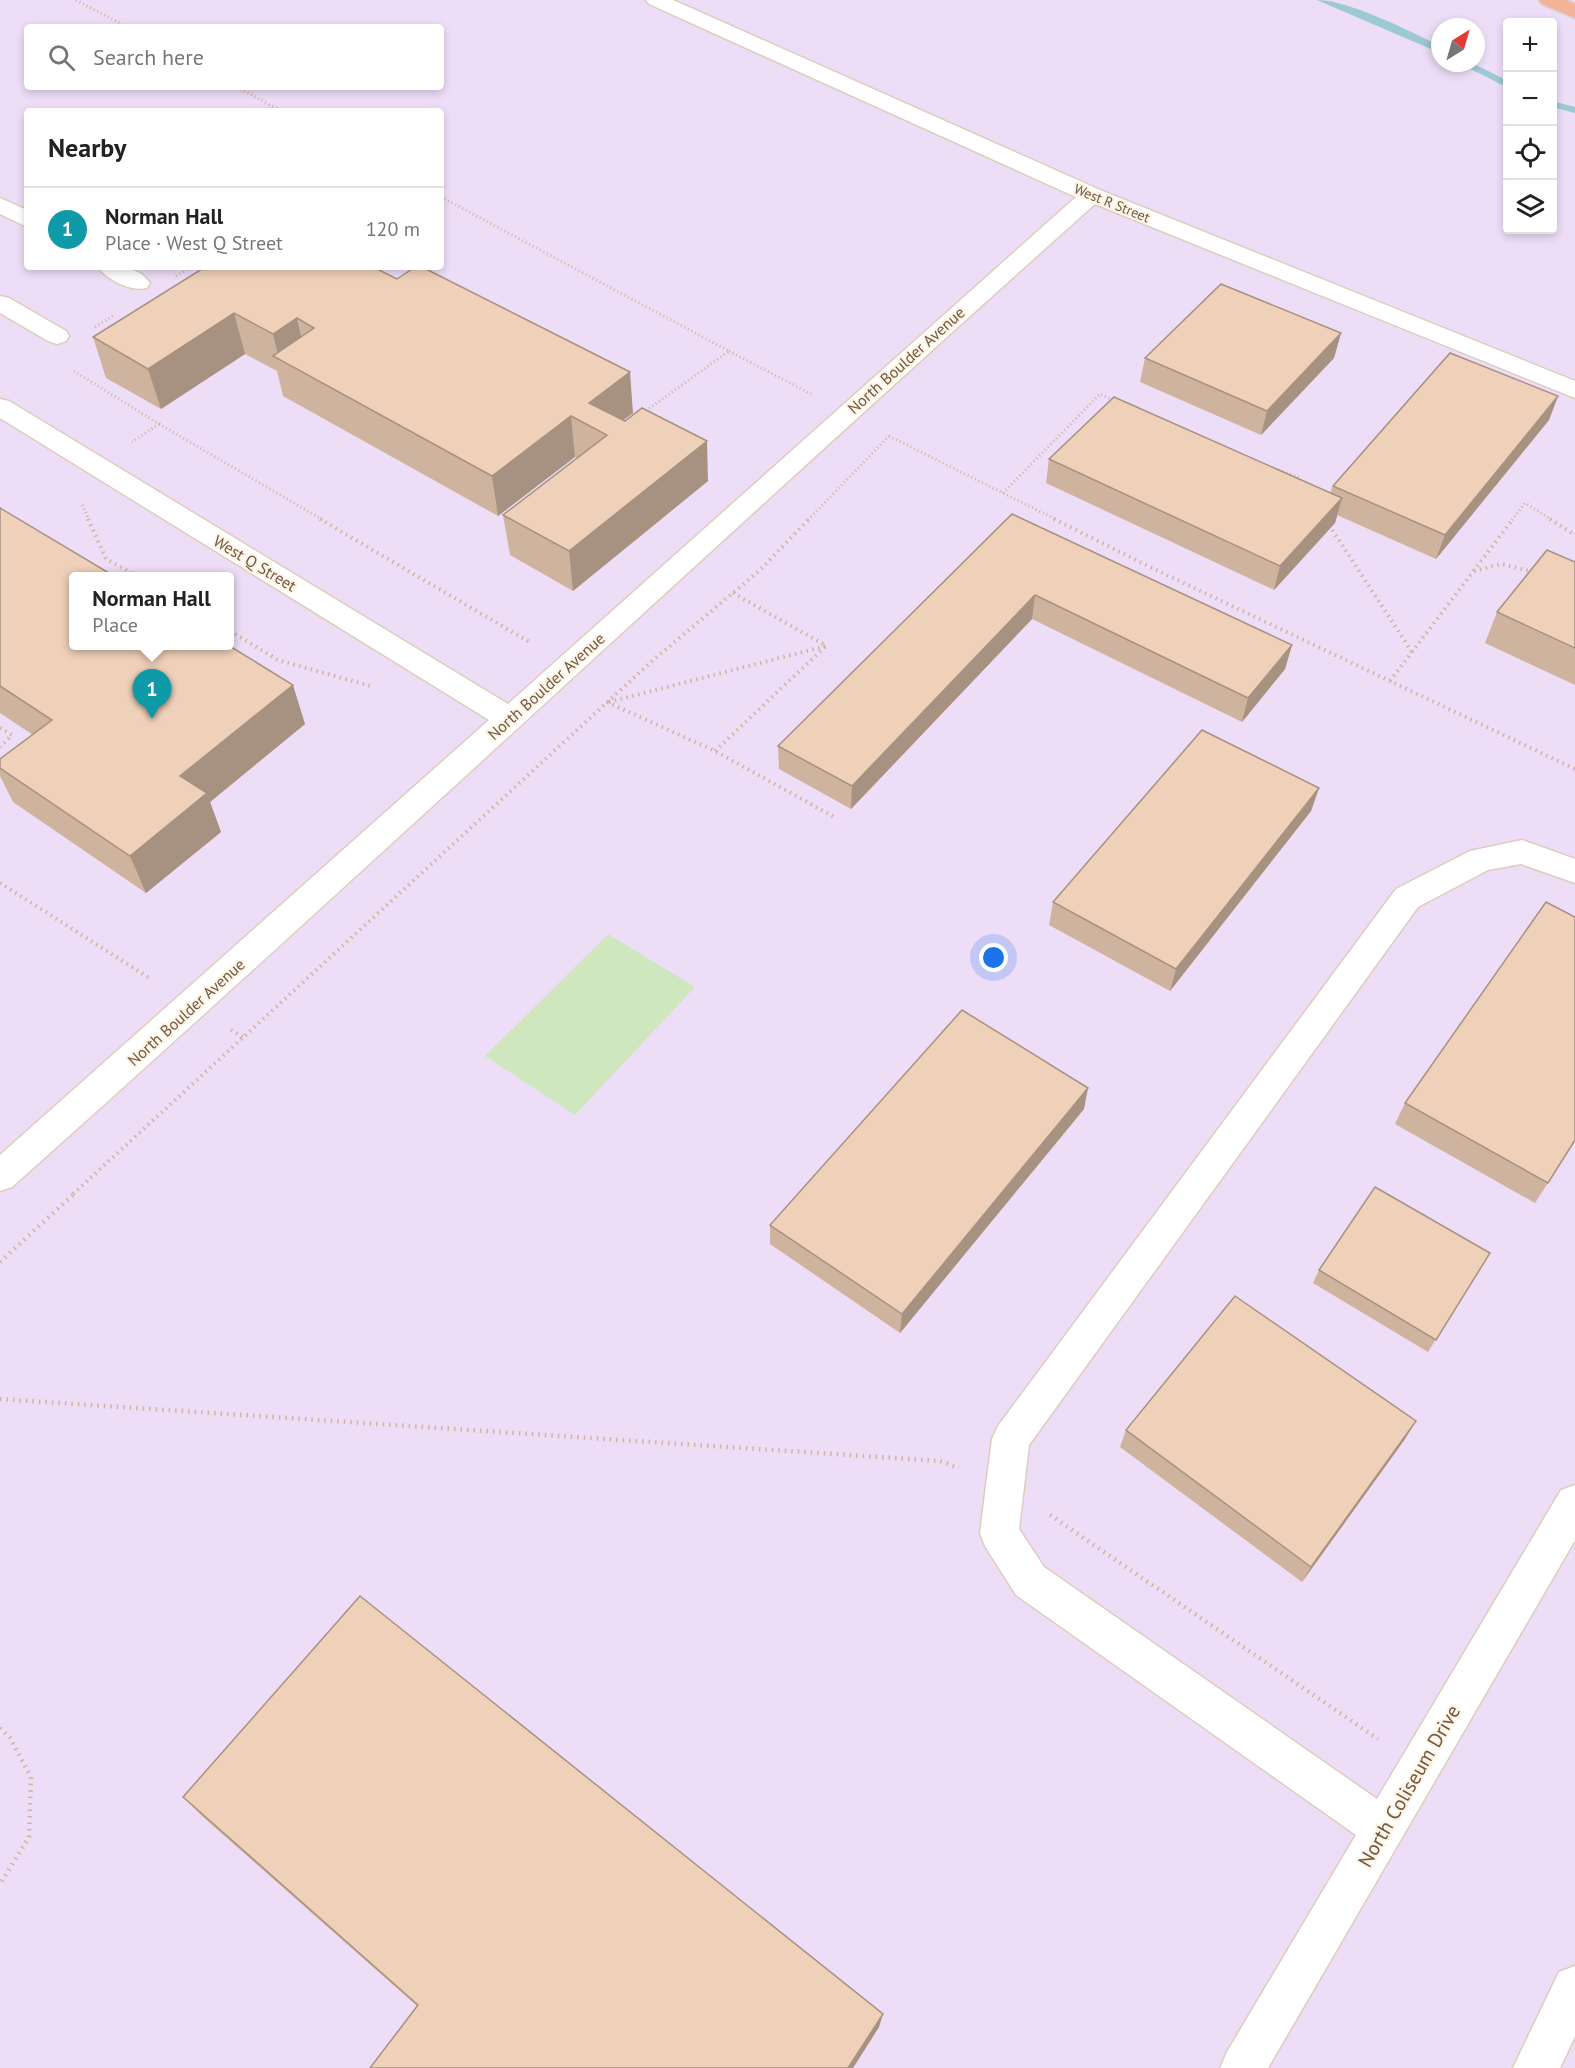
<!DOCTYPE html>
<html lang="en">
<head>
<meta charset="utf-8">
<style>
  :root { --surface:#fff; --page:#f6f6f6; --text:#222; --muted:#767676; --line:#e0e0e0; --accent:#1a73e8 }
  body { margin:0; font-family:"PT Sans",sans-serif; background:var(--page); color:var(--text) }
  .controls { position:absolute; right:18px; top:18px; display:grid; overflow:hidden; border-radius:6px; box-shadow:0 3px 9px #0003 }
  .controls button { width:54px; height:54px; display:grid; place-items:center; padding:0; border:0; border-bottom:2px solid var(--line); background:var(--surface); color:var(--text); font:30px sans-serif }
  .compass { position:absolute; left:1431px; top:18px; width:54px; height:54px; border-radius:50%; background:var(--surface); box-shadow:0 3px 9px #0003; rotate:37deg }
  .you { position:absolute; left:994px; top:958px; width:21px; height:21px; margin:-15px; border:4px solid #fff; border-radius:50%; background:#1a73e8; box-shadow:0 0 0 9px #1a73e833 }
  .badge { display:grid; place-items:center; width:39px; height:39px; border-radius:50%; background:var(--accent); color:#fff; font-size:20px; font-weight:700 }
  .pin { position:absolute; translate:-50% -50px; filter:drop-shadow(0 2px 3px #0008) }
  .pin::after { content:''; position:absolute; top:32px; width:21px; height:18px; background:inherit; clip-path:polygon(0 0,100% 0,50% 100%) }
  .popup { position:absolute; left:69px; top:572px; width:165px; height:78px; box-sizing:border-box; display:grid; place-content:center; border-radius:6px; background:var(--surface); filter:drop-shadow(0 2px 4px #0005); font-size:20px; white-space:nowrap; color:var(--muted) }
  .popup b { font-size:22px; color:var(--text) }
  .popup::after { content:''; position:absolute; left:50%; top:100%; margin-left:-12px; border:12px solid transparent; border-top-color:var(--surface) }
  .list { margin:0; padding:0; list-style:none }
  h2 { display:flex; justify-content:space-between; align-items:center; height:78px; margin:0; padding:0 24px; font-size:26px }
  h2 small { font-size:20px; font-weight:400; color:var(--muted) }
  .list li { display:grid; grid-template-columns:39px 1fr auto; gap:18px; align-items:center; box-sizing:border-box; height:84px; padding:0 24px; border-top:2px solid var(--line) }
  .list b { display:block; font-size:22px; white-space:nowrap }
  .list p { margin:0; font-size:20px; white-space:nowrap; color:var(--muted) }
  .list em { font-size:20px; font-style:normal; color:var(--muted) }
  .icon { flex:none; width:33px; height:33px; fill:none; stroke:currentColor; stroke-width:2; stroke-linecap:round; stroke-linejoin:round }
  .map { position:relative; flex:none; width:1575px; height:2068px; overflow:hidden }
  .search { position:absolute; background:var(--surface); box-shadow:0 3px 9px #0003; left:24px; top:24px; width:420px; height:66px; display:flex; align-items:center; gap:15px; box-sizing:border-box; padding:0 21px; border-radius:6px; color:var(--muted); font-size:22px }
  .panel { position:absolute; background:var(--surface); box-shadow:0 3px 9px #0003; left:24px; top:108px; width:420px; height:162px; border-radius:6px }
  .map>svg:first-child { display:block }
  .education { fill:#eeddf7; fill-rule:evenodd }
  .green { fill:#cee7bf }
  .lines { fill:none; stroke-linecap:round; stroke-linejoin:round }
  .stream { fill:#9ccad4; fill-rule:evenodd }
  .minor-casing { stroke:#decdbc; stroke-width:3 }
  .highway-casing { stroke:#d7d0cc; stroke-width:3 }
  .path-far2 { stroke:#d3b39c; stroke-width:3; stroke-dasharray:1 3; stroke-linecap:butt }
  .path-far1 { stroke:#d3b39c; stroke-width:4; stroke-dasharray:1.5 4.5; stroke-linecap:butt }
  .path { stroke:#d3b39c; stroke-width:4.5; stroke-dasharray:1.5 5; stroke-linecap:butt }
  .minor { fill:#fff; fill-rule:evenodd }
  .highway { fill:#f3b398; fill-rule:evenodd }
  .wall { fill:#ceb39e }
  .shaded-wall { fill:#a79281 }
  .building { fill:#efd0b8; stroke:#a79281; stroke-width:1.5 }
  .labels { text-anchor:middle; stroke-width:4.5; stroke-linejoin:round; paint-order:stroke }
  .far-street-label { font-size:14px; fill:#705848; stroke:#fef5e5 }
  .street-label { font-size:16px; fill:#705848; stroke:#fef5e5 }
  .near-street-label { font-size:20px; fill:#705848; stroke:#fef5e5 }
</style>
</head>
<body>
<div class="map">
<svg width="1575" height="2068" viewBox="0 0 1575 2068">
  <rect width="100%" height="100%" fill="#fbf1e0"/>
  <path class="education" d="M0,0H1575V2068H0ZM1508,22H1552V230H1508ZM27,27H441V87H27ZM1440,27H1476V63H1440ZM27,111H441V267H27ZM74,576H230V646H74Z"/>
  <path class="green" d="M608,934L695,987L575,1115L485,1056Z"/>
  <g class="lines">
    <g class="stream">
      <path d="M1317,0C1348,0 1410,31 1440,46V53Z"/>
      <path d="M1459,63H1472L1508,81V88Z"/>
      <path d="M1552,101L1575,107V113L1552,107Z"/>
    </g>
    <g class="minor-casing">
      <g id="minor">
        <path d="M646,0H673L1100,190L1575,381V398L1095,204C731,529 376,862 12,1187L0,1191V1155L489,720L0,418V399L9,401L508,704L1076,197L649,4Z"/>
        <path d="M0,198L27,210V227L0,214Z"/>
        <path d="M98,267C117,267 138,265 150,283L147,288C131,292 107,280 98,267Z"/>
        <path d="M0,296L9,298L66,331L69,336L66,341L57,344L48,341L0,313Z"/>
        <path d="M1522,840L1575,859V883L1521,864L1488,870L1418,907L1029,1445L1019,1529L1044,1567L1377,1799L1561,1490L1575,1485V1540L1268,2068H1220L1227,2052L1356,1835L1016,1595L985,1546L980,1533L992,1439L998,1426L1396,889L1470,851Z"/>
        <path d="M1575,1966V2036L1560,2068H1513L1559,1972Z"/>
      </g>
    </g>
    <g class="highway-casing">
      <path id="highway" d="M1539,0H1566L1575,4V18L1542,4Z"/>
    </g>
    <g class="path-far2">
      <path d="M76,0L127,27"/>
      <path d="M237,87L281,111"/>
      <path d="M441,197L729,351L643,413"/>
      <path d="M176,276L191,267"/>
      <path d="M95,327L114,315"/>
      <path d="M729,351L811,394"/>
      <path d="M74,371L159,424L132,442"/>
      <path d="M159,424L323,520"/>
      <path d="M889,436L1057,520"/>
      <path d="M1275,469L1298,477L1302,483"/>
      <path d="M1003,493L1100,394L1116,401"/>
      <path d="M82,505L89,520"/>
      <path d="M808,520L889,436"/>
      <path d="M1512,520L1525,503L1552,520"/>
    </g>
    <g class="path-far1">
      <path d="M88,519L106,559L137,576"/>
      <path d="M320,519L531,643"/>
      <path d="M1054,519L1148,566L1575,769"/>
      <path d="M1550,519L1575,535"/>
      <path d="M1329,525L1412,652"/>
      <path d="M1474,571L1502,564L1533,572"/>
      <path d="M733,593L825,645"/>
      <path d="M230,631L278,660L374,687"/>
      <path d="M1390,681L1513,519"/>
      <path d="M607,702L715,751L836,818"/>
      <path d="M609,702L826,646"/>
      <path d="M0,728L12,735L0,747"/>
      <path d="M715,751L826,646"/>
      <path d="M0,883L151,979"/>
      <path d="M231,1030L243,1037"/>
      <path d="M73,1194L652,661L759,571L809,519"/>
    </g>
    <g class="path">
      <path d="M0,1262L75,1193"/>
      <path d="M0,1399L940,1461L959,1468"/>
      <path d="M1050,1515L1378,1739"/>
      <path d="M0,1728L10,1738L31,1777L29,1837L0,1884"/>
    </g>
    <use href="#minor" class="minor"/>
    <use href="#highway" class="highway"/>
  </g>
  <g class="wall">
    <path d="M205,267L633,413L623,420L708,481L573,591L510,555L503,515L578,458L575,457L498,516L283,396L277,371L245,354L161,409L106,378L93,337Z"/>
    <path d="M1341,333L1334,358L1261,435L1140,382L1145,358Z"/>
    <path d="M1558,396L1549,420L1436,559L1337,515L1335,523L1274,590L1046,483L1049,459L1330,493L1333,486Z"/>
    <path d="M0,508L305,724L210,802L221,832L146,893L13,802L0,776V759L33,735L0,713Z"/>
    <path d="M1012,514L1292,645L1285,669L1242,722L1032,619L851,809L779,769L778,746Z"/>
    <path d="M1575,562V685L1485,643L1497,612Z"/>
    <path d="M1319,788L1311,811L1170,991L1049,925L1053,902Z"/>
    <path d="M1405,1103L1575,1141L1535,1203L1395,1124Z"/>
    <path d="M1084,1109L900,1333L770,1244V1225Z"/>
    <path d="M1490,1253L1428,1352L1313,1283L1319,1270Z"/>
    <path d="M1126,1430L1405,1439L1302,1582L1120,1447Z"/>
    <path d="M183,1797L879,2027L853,2068H370L417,2006L203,1817Z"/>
  </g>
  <g class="shaded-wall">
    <path d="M234,313L245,354L161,409L148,369Z"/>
    <path d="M297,318L306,359H279L273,334Z"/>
    <path d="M1341,333L1334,358L1261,435L1267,411Z"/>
    <path d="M630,372L633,413L605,434L589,403Z"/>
    <path d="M1558,396L1549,420L1436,559L1445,535Z"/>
    <path d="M571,416L575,457L498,516L492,476Z"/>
    <path d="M707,441L708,481L573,591L569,551Z"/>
    <path d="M1342,498L1335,523L1274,590L1280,566Z"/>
    <path d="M1035,595L1032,619L851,809L852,786Z"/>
    <path d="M1292,645L1285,669L1242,722L1248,698Z"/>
    <path d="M293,685L305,724L210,802L221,832L146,893L130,856L180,776Z"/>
    <path d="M1319,788L1311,811L1170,991L1176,969Z"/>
    <path d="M1088,1088L1084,1109L900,1333L902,1314Z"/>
    <path d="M1416,1421L1405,1439L1302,1582L1311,1567Z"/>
    <path d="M883,2014L879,2027L853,2068H848Z"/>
  </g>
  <g class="building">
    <path d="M205,267H373L397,279L415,267H422L630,372L589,403L625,421L642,408L707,441L569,551L503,515L607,435L571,416L492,476L273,356L314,328L297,318L273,334L234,313L148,369L93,337Z"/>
    <path d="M1221,284L1341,333L1267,411L1145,358Z"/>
    <path d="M1450,353L1558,396L1445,535L1333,486Z"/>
    <path d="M1114,397L1342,498L1280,566L1049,459Z"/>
    <path d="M0,508L114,576H74V645H228L293,685L180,776L207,793L130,856L0,768V759L52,720L0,686Z"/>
    <path d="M1012,514L1292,645L1248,698L1035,595L852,786L778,746Z"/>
    <path d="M1547,550L1575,562V648L1497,612Z"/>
    <path d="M1202,730L1319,788L1176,969L1053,902Z"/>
    <path d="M1546,902L1575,917V1140L1548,1183L1405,1103Z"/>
    <path d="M962,1010L1088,1088L902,1314L770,1225Z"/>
    <path d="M1375,1187L1490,1253L1436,1340L1319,1270Z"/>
    <path d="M1235,1296L1416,1421L1311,1567L1126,1430Z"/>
    <path d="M360,1596L883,2014L848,2068H370L418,2005L183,1797Z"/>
  </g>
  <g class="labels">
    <g class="far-street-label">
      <text transform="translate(1112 203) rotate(22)" y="5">West R Street</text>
    </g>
    <g class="street-label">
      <text transform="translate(906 360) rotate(-42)" y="6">North Boulder Avenue</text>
      <text transform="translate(255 563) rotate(31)" y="6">West Q Street</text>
      <text transform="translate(546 686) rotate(-42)" y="6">North Boulder Avenue</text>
      <text transform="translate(186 1012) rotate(-42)" y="6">North Boulder Avenue</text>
    </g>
    <g class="near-street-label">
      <text transform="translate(1409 1786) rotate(-60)" y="7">North Coliseum Drive</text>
    </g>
  </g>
</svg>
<div class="controls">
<button>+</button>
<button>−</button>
<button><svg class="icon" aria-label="locate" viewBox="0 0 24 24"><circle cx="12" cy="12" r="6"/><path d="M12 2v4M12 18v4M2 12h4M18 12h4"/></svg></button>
<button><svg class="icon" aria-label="layers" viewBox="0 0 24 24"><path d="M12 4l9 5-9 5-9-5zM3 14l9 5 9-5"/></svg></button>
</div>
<svg class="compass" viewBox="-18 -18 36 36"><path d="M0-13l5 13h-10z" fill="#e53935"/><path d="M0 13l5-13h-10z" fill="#767676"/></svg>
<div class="you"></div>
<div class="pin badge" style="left:152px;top:719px;background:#0f9aa8">1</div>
<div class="popup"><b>Norman Hall</b>Place</div>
<div class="search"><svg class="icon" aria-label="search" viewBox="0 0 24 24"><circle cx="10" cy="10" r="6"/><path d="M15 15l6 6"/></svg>Search here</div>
<section class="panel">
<h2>Nearby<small></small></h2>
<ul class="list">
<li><span class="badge" style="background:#0f9aa8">1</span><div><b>Norman Hall</b><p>Place · West Q Street</p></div><em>120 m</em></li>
</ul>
</section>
</div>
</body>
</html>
